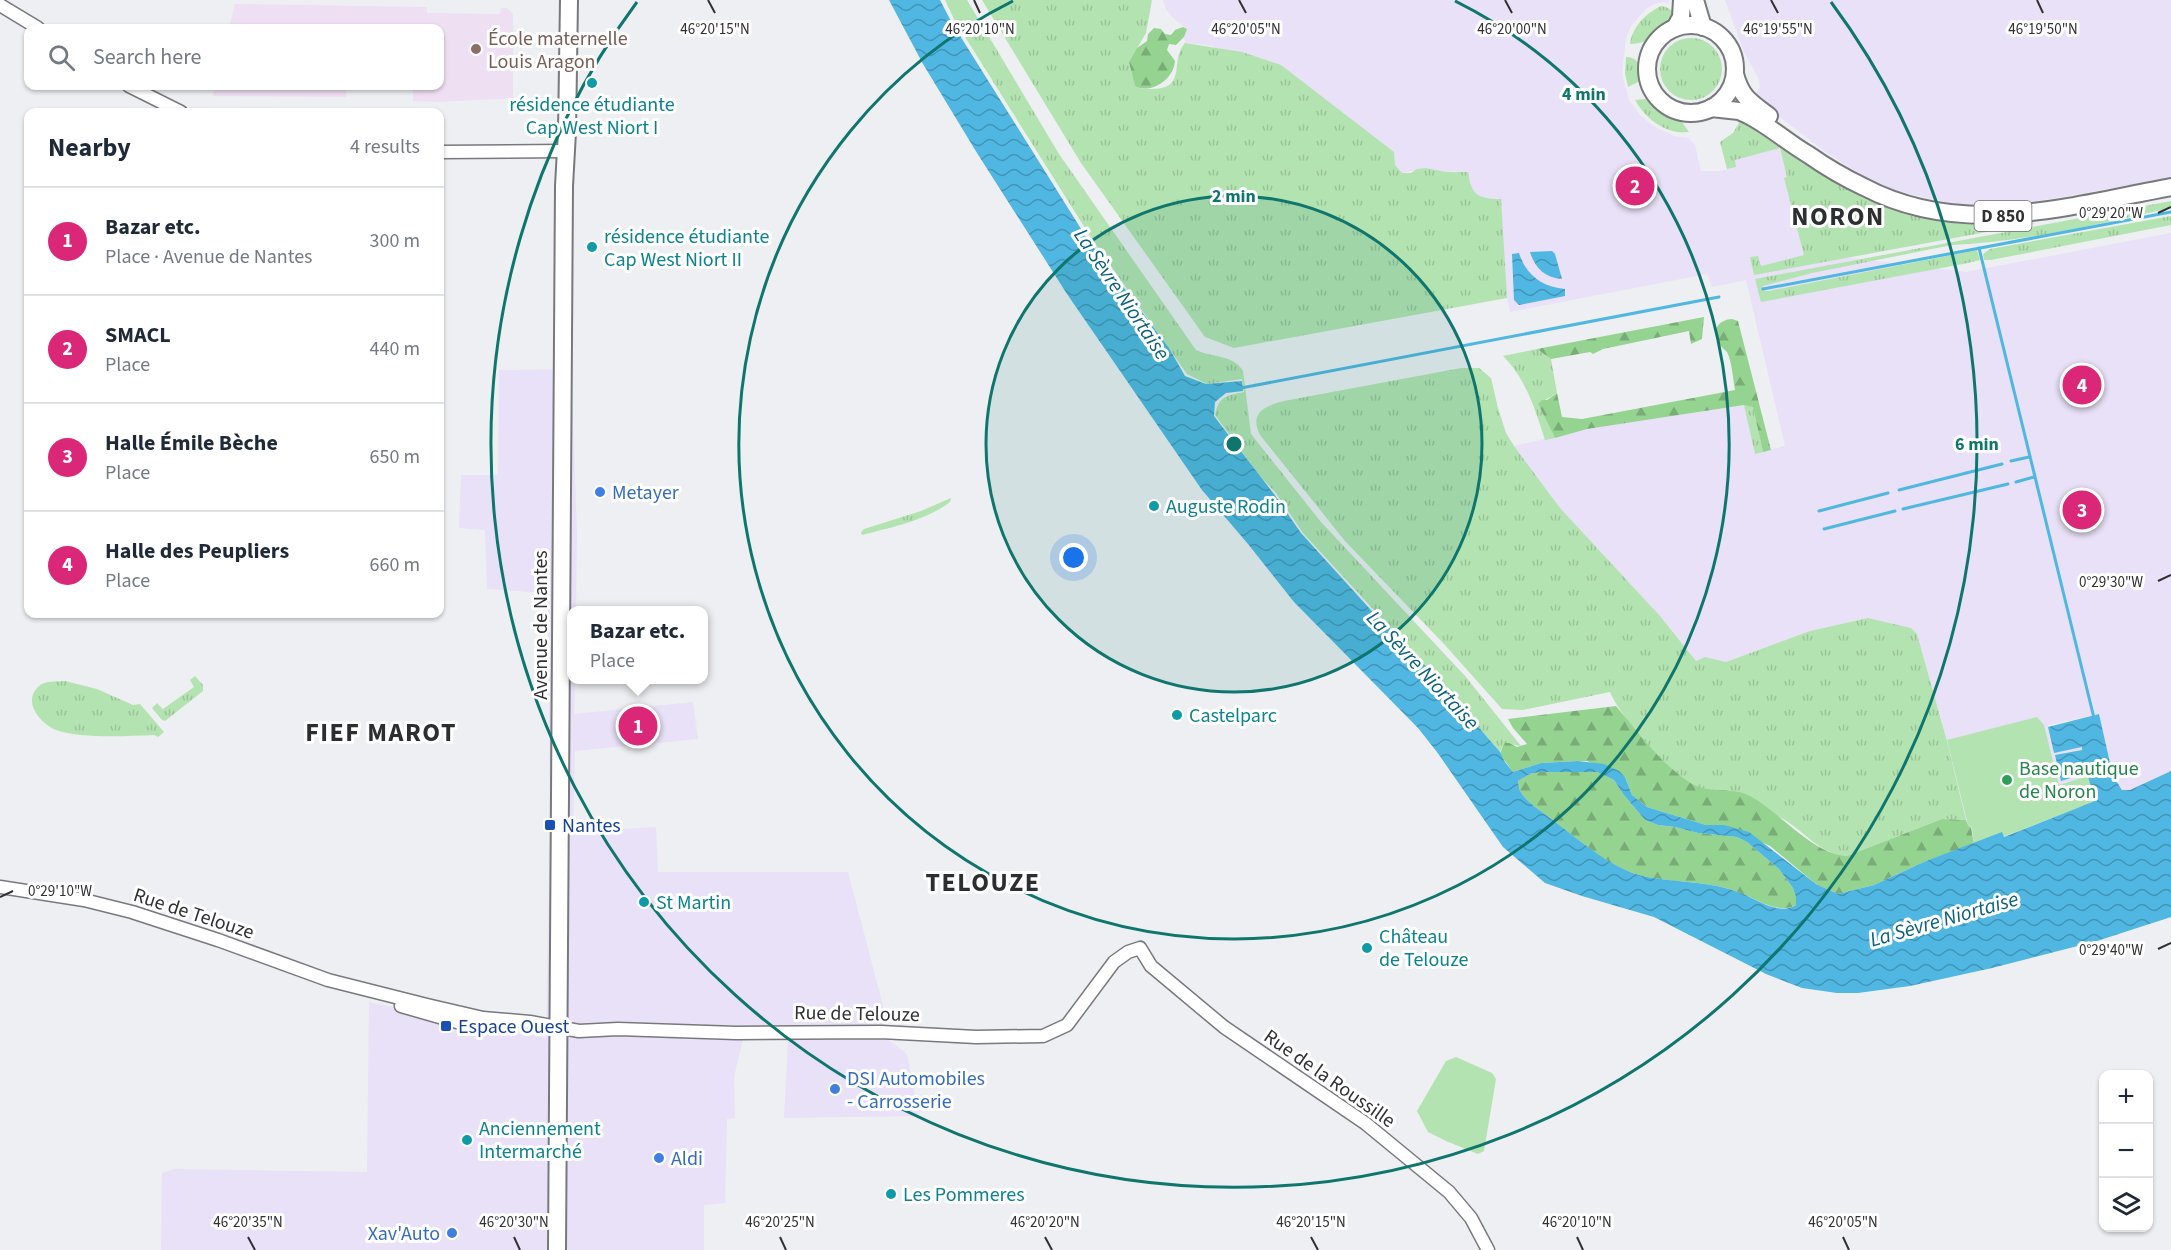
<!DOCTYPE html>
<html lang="en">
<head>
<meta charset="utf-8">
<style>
  :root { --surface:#fff; --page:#f2f2f3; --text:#1f2937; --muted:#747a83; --line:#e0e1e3; --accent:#db2777 }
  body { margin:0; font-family:"Source Sans 3",sans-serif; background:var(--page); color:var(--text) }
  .controls { position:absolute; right:18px; bottom:18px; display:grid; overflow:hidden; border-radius:12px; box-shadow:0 2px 4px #0004 }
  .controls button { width:54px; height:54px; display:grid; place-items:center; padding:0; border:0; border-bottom:2px solid var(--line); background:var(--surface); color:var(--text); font:30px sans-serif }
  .you { position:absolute; left:1074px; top:558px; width:21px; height:21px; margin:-15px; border:4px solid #fff; border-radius:50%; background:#1a73e8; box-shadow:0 0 0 9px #1a73e833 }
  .badge { display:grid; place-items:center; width:39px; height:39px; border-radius:50%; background:var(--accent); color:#fff; font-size:20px; font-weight:700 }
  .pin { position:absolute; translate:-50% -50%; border:3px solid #fff; box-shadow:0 2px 6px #0006 }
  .popup { position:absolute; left:567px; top:606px; width:141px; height:78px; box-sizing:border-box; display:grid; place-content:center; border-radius:12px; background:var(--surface); filter:drop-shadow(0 2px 4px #0005); font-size:20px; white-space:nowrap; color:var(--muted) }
  .popup b { font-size:22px; color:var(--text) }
  .popup::after { content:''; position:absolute; left:50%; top:100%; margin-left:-12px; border:12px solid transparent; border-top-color:var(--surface) }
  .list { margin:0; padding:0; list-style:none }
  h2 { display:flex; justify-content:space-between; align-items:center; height:78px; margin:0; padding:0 24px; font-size:26px }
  h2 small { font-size:20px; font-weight:400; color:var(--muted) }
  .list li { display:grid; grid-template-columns:39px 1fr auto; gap:18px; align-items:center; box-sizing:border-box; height:108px; padding:0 24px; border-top:2px solid var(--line) }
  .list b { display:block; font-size:22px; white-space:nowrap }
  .list p { margin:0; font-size:20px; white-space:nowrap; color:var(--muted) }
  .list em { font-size:20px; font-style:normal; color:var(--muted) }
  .icon { flex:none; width:33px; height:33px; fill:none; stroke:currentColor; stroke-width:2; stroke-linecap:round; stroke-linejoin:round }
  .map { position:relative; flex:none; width:2171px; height:1250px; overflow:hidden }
  .search { position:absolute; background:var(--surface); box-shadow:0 2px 4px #0004; left:24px; top:24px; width:420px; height:66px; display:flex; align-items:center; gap:15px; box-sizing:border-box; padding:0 21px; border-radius:12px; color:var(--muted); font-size:22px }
  .panel { position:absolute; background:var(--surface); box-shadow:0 2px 4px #0004; left:24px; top:108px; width:420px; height:510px; border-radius:12px }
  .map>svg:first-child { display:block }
  .commercial { fill:#e8e1f7 }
  .education { fill:#eedff2 }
  .grass { fill:url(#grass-tufts) }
  .forest { fill:url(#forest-firs) }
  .park { fill:#b3e3b0 }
  .water { fill:url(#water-waves); fill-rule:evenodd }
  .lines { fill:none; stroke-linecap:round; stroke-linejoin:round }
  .stream { stroke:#4fb7e1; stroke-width:3 }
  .minor-casing { stroke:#78797c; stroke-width:15 }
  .major-casing { stroke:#78797c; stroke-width:20 }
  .minor { stroke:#fff; stroke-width:12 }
  .major { stroke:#fff; stroke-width:16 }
  .ticks { fill:none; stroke:#313133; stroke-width:2 }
  .ring { fill:none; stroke:#0f766e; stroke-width:3 }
  .education-dot { fill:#8d6e63; stroke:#fff; stroke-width:2 }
  .culture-dot { fill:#0f9aa8; stroke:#fff; stroke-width:2 }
  .shop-dot { fill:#3f7fe0; stroke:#fff; stroke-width:2 }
  .leisure-dot { fill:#2e9e5b; stroke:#fff; stroke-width:2 }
  .transit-dot { fill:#1a4fb4; stroke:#fff; stroke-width:2 }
  .labels { text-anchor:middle; stroke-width:6; stroke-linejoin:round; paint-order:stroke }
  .shield { fill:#fff; stroke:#6f6f70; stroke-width:1.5 }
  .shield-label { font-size:18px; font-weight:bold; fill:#313133 }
  .education-label { font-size:20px; fill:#785e54; stroke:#fff; text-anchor:start }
  .culture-label { font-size:20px; fill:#0d838f; stroke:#fff; text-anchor:start }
  .shop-label { font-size:20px; fill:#366cbe; stroke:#fff; text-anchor:start }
  .street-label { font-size:20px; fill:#313133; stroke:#fff }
  .leisure-label { font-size:20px; fill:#27864d; stroke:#fff; text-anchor:start }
  .transit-label { font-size:20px; fill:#164399; stroke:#fff; text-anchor:start }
  .water-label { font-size:21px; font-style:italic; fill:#0b607c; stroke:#fff }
  .district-label { font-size:26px; font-weight:bold; letter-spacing:1.5px; fill:#2d2e30; stroke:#fff }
  .ticks-label { font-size:15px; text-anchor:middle; fill:#313133; stroke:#fff; stroke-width:6; stroke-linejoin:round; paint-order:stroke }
  .centre { fill:#0f766e; stroke:#fff; stroke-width:3 }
  .ring-label { font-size:18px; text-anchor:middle; font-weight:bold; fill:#0f766e; stroke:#fff; stroke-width:6; stroke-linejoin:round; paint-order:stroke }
</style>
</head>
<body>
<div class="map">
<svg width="2171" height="1250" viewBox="0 0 2171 1250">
  <defs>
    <pattern id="grass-tufts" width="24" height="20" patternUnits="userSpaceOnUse" patternTransform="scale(1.5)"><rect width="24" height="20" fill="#b3e3b0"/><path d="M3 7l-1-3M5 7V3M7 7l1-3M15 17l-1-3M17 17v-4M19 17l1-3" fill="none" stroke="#9ac398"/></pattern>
    <pattern id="forest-firs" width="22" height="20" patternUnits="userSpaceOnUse" patternTransform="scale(1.5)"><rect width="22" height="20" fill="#94d390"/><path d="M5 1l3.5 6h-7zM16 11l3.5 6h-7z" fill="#79ac76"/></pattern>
    <pattern id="water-waves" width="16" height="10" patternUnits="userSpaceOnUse" patternTransform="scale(1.5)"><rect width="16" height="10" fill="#4fb7e1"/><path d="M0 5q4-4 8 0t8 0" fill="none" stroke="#4295b7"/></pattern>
  </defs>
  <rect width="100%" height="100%" fill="#eeeff2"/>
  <g class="commercial">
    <path d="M1163,0H1669V4L1663,2L1654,4L1646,9L1631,26L1626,38L1622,73L1629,100L1640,115L1653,126L1674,136L1688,138L1695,145L1701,171H1721L1735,167L1734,160L1779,148L1821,254L1966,272L2171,233V771L2130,790H2123L2113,776L2099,714L2048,725L2057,752L2082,747L2083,750L2058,756L2066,778L2087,772L2096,801L1974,844L1973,834L1966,820L1947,740L1917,634L1911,628L1868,618L1810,631L1726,662L1705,657L1696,661L1660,616L1560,508L1514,446L1587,429L1744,405L1753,406L1763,451L1785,446L1746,280L1712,287L1707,274L1510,312L1488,199L1475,194L1456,171L1446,172L1426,168L1402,173L1395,165L1394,152L1377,140L1213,46L1185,43L1184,37L1187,29L1173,18L1166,9Z"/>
    <path d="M1725,0H2171V178L2009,206H1963L1897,191L1872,181L1827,153L1754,97L1760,87L1759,79L1744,52Z"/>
    <path d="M571,369L577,532L576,610H572V680H575L574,714L693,702L698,739L575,751L573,832L656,827L658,872H848L886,1017L889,1040L907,1054L919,1116L784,1118L788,1041L743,1040L734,1077L735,1118L727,1119L725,1203L704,1205V1250H161L162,1173L174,1169L367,1172L369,1002L546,1038L550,832L548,593L487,589L485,530L459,528L461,475H498L499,370Z"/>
  </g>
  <g class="education">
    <path d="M235,4L427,7V13L500,14L501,8H507L513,14V98L439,102L413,101V86H440V28H229Z"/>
    <path d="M215,86H346V97L213,96Z"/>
  </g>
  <g class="grass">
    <path d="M945,0H967L1059,154L1196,350C1212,358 1233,354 1243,371L1251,434L1321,522L1466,677L1521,746L1504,743L1500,752L1432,673L1303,533L1276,493L1260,476L1215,415C1219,396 1226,396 1244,392L1242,379L1207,384L1187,374L1090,236L955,21Z"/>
    <path d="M982,0H1152L1146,33L1129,62L1135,86C1141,90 1146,89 1153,89C1188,88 1169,61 1185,43L1242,52L1281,65L1394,152L1395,165L1402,173H1411L1417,169L1426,168L1446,172H1468C1471,195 1478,199 1501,199L1507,298L1234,348L1205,337L1081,163Z"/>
    <path d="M1661,6L1666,7L1676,13C1665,32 1651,43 1630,44C1632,27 1646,13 1661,6Z"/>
    <circle cx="1691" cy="69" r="31"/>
    <path d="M1626,57C1635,57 1640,63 1642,72L1638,82L1628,87L1625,73Z"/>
    <path d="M1645,99L1667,113L1679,118L1689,132C1666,135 1646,119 1635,100Z"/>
    <path d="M1742,118L1744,122C1811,171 1881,219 1967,224C1989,226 2013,223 2036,223L1754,275L1750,257L1758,256L1761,266L1804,255L1784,178L1787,177L1780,148L1735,160L1736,167L1727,169L1720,142L1733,133Z"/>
    <path d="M2171,201V208C2099,224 2026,242 1952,245L1812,273L1763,286L1764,291H1769L1977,250L1980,260L1968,263L1761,302L1755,279Z"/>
    <path d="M2171,216V225L1991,260H1984L1983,254L1990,249Z"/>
    <path d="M1537,349L1551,359L1557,393L1538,404L1555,438L1545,440C1535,409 1526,379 1503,356Z"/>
    <path d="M1461,368H1479L1491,378L1498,408L1506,433L1514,446L1560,508L1660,616L1696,661L1705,657L1726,662L1810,631L1868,618L1911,628L1917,634L1947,741L1966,820L1942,819L1847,856C1820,854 1806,833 1785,820C1771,812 1733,796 1717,791C1711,789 1705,790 1699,788C1672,777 1621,718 1610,692L1523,710L1502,709L1444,644L1345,541L1260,435C1249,413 1264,406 1284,401Z"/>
    <path d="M1744,405L1753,406L1763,452L1755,454Z"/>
    <path d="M951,498L950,502C925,521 892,527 862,535L861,532L864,529L921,511Z"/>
    <path d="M195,676L203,685V691L165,721L162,720L152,708L157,703L163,709L194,687L190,680Z"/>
    <path d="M65,681L97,689L133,705L140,704L164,732L158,737L154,735C128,736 81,739 56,730C41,724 22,702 38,687C44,680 56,682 65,681Z"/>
  </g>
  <g class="forest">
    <path d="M1183,27L1187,29L1184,37L1176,45L1169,44L1167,50L1175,61C1174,79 1151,95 1135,86L1129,62L1137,48L1147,41L1148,34L1154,28L1161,29L1165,34L1171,35L1175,30Z"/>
    <path d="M1704,317L1702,339L1691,344L1689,331L1603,349L1593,354L1590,352L1551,359L1537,349Z"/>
    <path d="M1732,319L1738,321L1771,450L1763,452L1753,407L1744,405L1587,429L1555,438L1538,404L1542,400H1547L1557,393L1562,417L1582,419L1735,390C1733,379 1732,362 1727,352C1725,350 1722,348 1720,345C1711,332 1717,320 1732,319Z"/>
    <path d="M1616,706C1638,732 1659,762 1689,782C1708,795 1731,786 1750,796C1781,813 1812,854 1847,856L1942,819L1966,820L1968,825L1971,828L1974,844L1926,861L1874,885L1838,894L1816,884L1770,846L1724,825H1706L1647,807L1632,795L1625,777L1587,761H1578L1541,763L1513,772L1500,754L1504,743H1509L1517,747L1527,744L1513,728L1508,719Z"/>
    <path d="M1540,772H1597L1614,780L1623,794L1645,820L1658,825L1675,827L1698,833L1737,837L1747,842L1779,869L1793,888L1796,897V905C1777,916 1753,896 1735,891C1704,880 1670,883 1639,875C1609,867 1578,839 1554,821C1543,812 1530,805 1522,794C1519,790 1519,787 1518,781L1530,774Z"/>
  </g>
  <g class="park">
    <path d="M2037,717L2044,725L2059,785L2088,776L2096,801L2003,837L2002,833L1974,844L1972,828L1968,825L1947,740Z"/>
    <path d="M1456,1057L1492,1073L1496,1079L1484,1151L1478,1154L1446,1141L1428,1132L1417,1111L1446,1061Z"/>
  </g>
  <g class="water">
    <path d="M889,0H940L952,23L1088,240L1169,348L1185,376L1206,384L1242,381L1243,391L1226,393L1215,402L1214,416L1274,494L1301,533L1379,619L1386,624L1432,673L1500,752L1505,762L1513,772L1541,763L1578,761L1604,764L1619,771L1625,777L1632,795L1647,807L1706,825H1724L1749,832L1816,884L1838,894L1874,885L1926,861L2002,832L2004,837L2095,801L2087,773L2061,781L2055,755L2082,750V747L2054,753L2048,727L2099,714L2113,776L2122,790H2130L2171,771V917L2097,941L1992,968L1910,986L1858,993H1837L1802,988L1766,974L1654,917L1582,896L1545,883L1503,847L1437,752L1418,728L1294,602L1248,544L1202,490L1067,294L977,153L923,64ZM1540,772H1597L1614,780L1623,794L1645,820L1658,825L1675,827L1698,833L1737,837L1747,842L1779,869L1793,888L1796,897V905C1777,917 1753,896 1735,891C1704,880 1670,883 1639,875C1610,867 1578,839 1554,821C1543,812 1530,805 1522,794C1519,790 1519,787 1518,781L1530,774Z"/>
    <path d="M1552,251L1555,254L1562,279C1545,278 1535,268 1530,252Z"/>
    <path d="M1519,253C1526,275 1542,287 1565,289V296L1519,305L1514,300L1512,254Z"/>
  </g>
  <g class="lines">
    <g class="stream">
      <path d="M1979,248L2094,718"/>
      <path d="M1763,289L2171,212"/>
      <path d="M1241,388L1719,297"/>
      <path d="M2011,461L2029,457"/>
      <path d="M2016,482L2034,477"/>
      <path d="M1899,490L2002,464"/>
      <path d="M1903,509L2008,484"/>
      <path d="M1819,511L1888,493"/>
      <path d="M1824,529L1895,511"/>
    </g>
    <g class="minor-casing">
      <g id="minor">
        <path d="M0,5L38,28"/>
        <path d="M129,86L181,112"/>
        <path d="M440,152L565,151"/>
        <path d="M0,887L84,900L132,912L218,940L328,980L427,1005L483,1018L530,1022L579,1031L618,1029L736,1033L881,1032L976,1037L1043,1036L1067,1025L1114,962L1128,952L1140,948L1151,966L1224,1027L1365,1123L1449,1192L1471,1218L1488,1250"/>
        <path d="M401,1006L464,1024L495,1027"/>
      </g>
    </g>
    <g class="major-casing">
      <g id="major">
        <path d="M1695,0L1703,27"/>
        <circle cx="1691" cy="69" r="44"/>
        <path d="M1675,28L1681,17L1682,0"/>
        <path d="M1735,74C1741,97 1750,102 1769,116"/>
        <path d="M1711,108L1739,111L1748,115C1770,126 1788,143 1809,155C1826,167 1845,178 1864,187C1963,239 2068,206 2171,187"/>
        <path d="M557,1250L564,186L567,132L569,0"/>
      </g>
    </g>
    <use href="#minor" class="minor"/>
    <use href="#major" class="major"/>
  </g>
  <path class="ticks" d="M708,0L715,13M974,0L980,13M1239,0L1246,13M1505,0L1512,13M1771,0L1778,13M2037,0L2043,13M2158,213L2171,207M2158,581L2171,575M0,897L13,891M2158,949L2171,943M248,1237L255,1250M514,1237L520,1250M780,1237L786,1250M1045,1237L1052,1250M1311,1237L1318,1250M1577,1237L1583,1250M1843,1237L1849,1250"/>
  <circle cx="1234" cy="444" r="248" fill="#0f766e" fill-opacity=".12"/>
  <g class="ring">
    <circle cx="1234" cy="444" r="248"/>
    <path d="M1455 1A495 495 0 1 1 1013 1"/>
    <path d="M1831 2A743 743 0 1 1 637 2"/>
  </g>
  <circle class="education-dot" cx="476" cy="49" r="6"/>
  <g class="culture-dot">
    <circle cx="592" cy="83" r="6"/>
    <circle cx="592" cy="247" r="6"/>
    <circle cx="1154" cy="506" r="6"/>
    <circle cx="1177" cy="715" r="6"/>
    <circle cx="644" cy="902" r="6"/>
    <circle cx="1367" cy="948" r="6"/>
    <circle cx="467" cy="1140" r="6"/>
    <circle cx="891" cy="1194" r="6"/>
  </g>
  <g class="shop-dot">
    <circle cx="600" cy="492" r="6"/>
    <circle cx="835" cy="1089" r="6"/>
    <circle cx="659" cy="1158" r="6"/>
    <circle cx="452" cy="1233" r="6"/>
  </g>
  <circle class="leisure-dot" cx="2007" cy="780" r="6"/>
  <g class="transit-dot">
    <rect x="544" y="819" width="12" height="12" rx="3"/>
    <rect x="440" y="1020" width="12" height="12" rx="3"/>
  </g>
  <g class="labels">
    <rect class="shield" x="1974.5" y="201" width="57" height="30" rx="4.5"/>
    <g class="shield-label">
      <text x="2003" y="222">D 850</text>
    </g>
    <g class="education-label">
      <text x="488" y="45">École maternelle<tspan x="488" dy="23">Louis Aragon</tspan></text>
    </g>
    <g class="culture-label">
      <text x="592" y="111" text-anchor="middle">résidence étudiante<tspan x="592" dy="23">Cap West Niort I</tspan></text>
      <text x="604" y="243">résidence étudiante<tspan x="604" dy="23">Cap West Niort II</tspan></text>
      <text x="1166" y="513">Auguste Rodin</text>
      <text x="1189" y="722">Castelparc</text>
      <text x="656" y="909">St Martin</text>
      <text x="1379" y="943">Château<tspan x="1379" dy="23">de Telouze</tspan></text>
      <text x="479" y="1135">Anciennement<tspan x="479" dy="23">Intermarché</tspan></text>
      <text x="903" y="1201">Les Pommeres</text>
    </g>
    <g class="shop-label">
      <text x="612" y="499">Metayer</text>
      <text x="847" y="1085">DSI Automobiles<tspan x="847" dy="23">- Carrosserie</tspan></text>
      <text x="671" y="1165">Aldi</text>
      <text x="440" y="1240" text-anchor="end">Xav'Auto</text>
    </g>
    <g class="street-label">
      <text transform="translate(540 625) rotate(-90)" y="7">Avenue de Nantes</text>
      <text transform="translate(194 913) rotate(18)" y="7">Rue de Telouze</text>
      <text transform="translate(857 1013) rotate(1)" y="7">Rue de Telouze</text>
      <text transform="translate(1330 1078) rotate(35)" y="7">Rue de la Roussille</text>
    </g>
    <g class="leisure-label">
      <text x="2019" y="775">Base nautique<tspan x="2019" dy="23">de Noron</tspan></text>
    </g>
    <g class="transit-label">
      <text x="562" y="832">Nantes</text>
      <text x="458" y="1033">Espace Ouest</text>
    </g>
    <g class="water-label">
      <text transform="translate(1122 294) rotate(56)" y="7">La Sèvre Niortaise</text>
      <text transform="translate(1423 670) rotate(47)" y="7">La Sèvre Niortaise</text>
      <text transform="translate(1944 919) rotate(-16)" y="7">La Sèvre Niortaise</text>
    </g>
    <g class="district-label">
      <text x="1838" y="225">NORON</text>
      <text x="381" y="741">FIEF MAROT</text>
      <text x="983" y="891">TELOUZE</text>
    </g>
  </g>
  <g class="ticks-label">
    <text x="715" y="34">46°20'15"N</text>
    <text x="980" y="34">46°20'10"N</text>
    <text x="1246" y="34">46°20'05"N</text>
    <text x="1512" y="34">46°20'00"N</text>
    <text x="1778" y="34">46°19'55"N</text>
    <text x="2043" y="34">46°19'50"N</text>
    <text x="2111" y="218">0°29'20"W</text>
    <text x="2111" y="587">0°29'30"W</text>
    <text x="60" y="896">0°29'10"W</text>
    <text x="2111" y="955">0°29'40"W</text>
    <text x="248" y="1227">46°20'35"N</text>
    <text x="514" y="1227">46°20'30"N</text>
    <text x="780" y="1227">46°20'25"N</text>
    <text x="1045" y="1227">46°20'20"N</text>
    <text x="1311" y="1227">46°20'15"N</text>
    <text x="1577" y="1227">46°20'10"N</text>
    <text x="1843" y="1227">46°20'05"N</text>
  </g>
  <circle cx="1234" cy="444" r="9" class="centre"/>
  <g class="ring-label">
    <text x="1584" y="100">4 min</text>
    <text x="1234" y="202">2 min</text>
    <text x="1977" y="450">6 min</text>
  </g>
</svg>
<div class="controls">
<button>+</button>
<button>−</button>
<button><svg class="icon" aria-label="layers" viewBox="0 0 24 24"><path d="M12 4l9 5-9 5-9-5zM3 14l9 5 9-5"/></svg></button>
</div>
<div class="you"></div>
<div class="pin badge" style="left:638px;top:726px">1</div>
<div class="popup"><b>Bazar etc.</b>Place</div>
<div class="pin badge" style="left:1635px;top:186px">2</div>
<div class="pin badge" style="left:2082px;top:510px">3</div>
<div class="pin badge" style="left:2082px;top:385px">4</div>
<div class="search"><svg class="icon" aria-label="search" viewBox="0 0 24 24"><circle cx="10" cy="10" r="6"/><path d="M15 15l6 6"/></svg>Search here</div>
<section class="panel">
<h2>Nearby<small>4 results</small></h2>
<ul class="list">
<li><span class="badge">1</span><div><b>Bazar etc.</b><p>Place · Avenue de Nantes</p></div><em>300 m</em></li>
<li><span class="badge">2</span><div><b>SMACL</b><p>Place</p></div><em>440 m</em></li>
<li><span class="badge">3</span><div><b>Halle Émile Bèche</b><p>Place</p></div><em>650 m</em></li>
<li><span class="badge">4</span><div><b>Halle des Peupliers</b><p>Place</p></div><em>660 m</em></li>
</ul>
</section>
</div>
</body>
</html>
